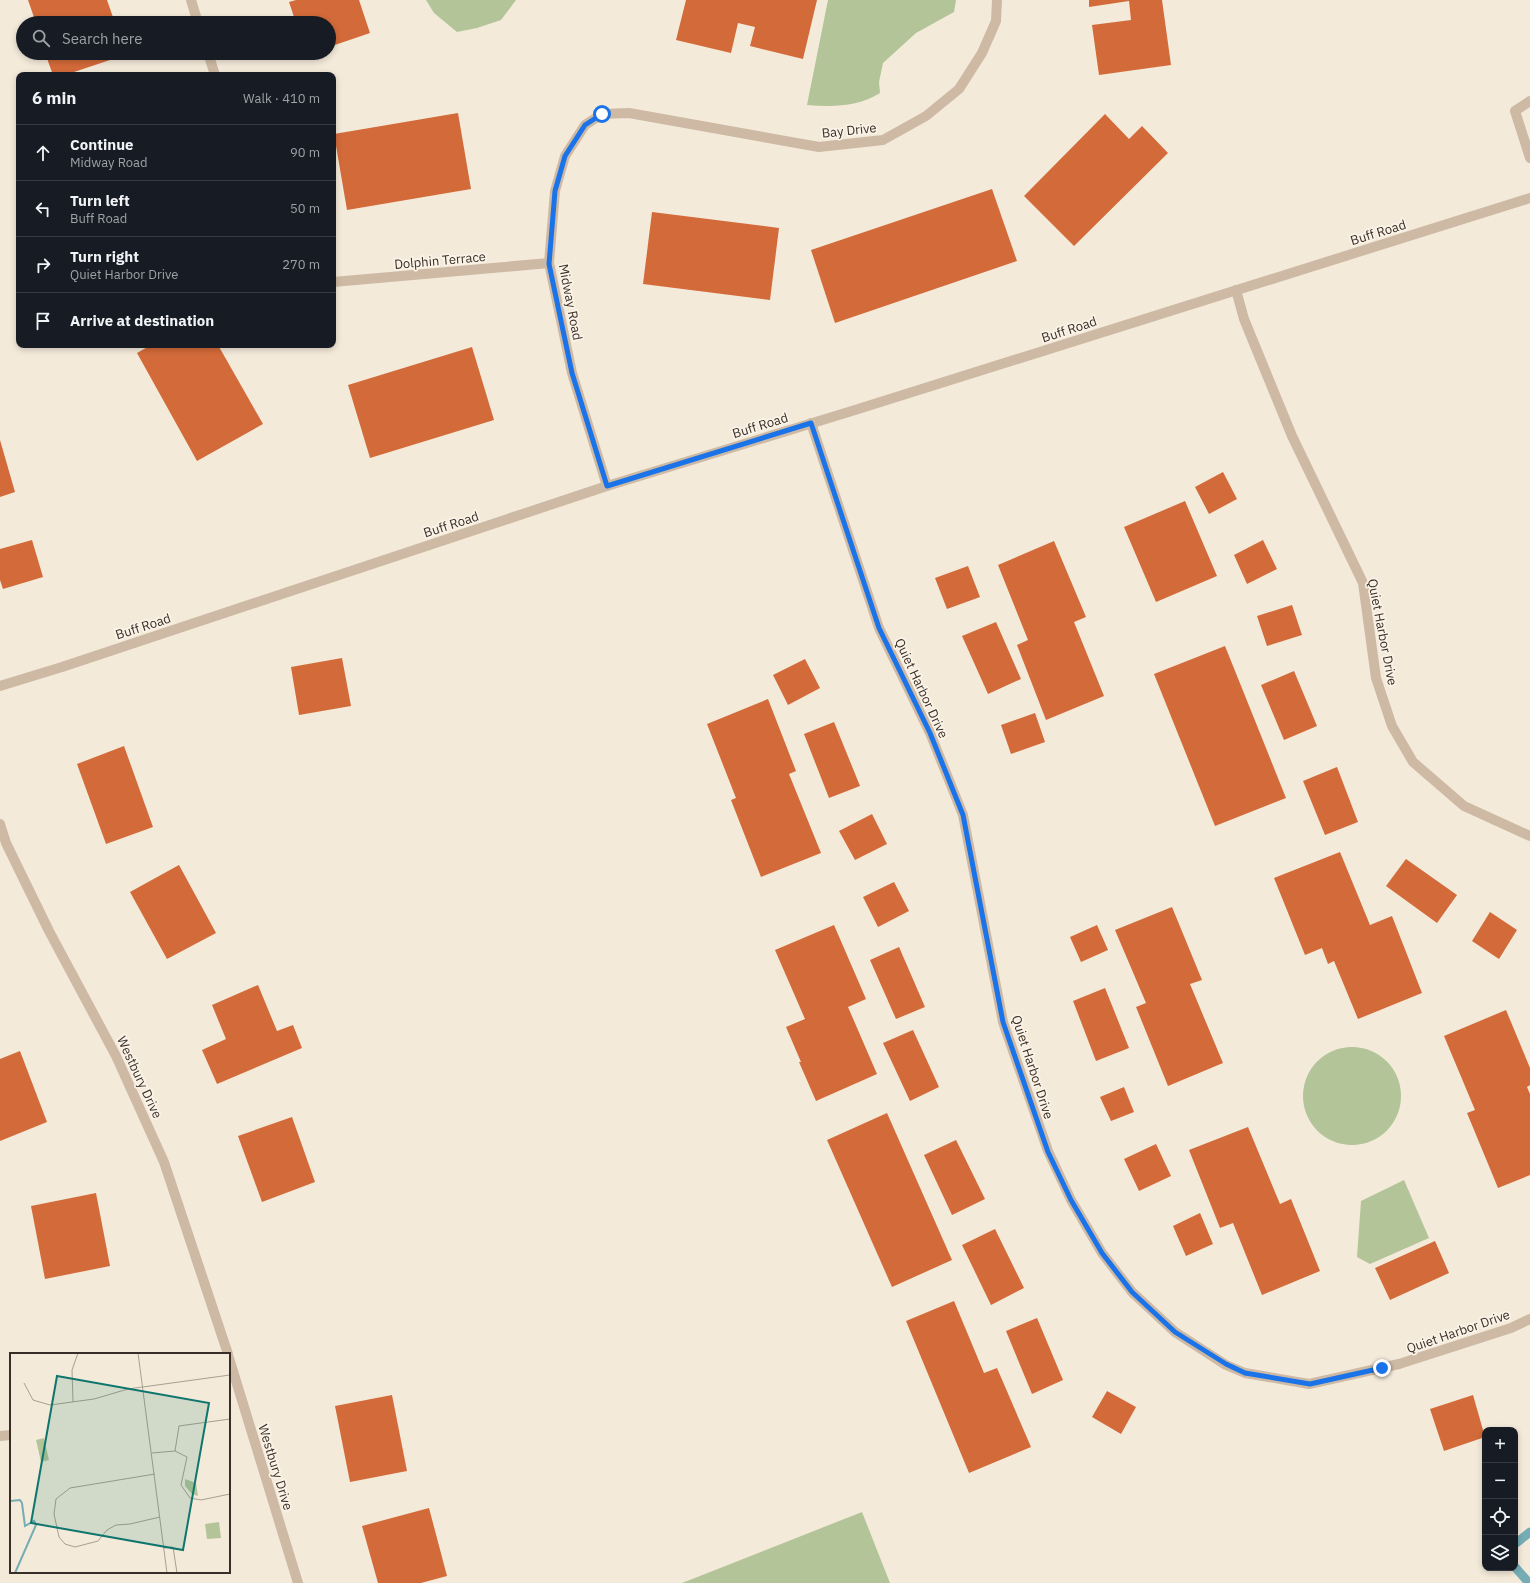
<!DOCTYPE html>
<html lang="en">
<head>
<meta charset="utf-8">
<style>
  :root { --surface:#171b24; --page:#242831; --text:#f1f3f6; --muted:#9ea1a6; --line:#363941 }
  body { margin:0; font-family:"IBM Plex Sans",sans-serif; background:var(--page); color:var(--text) }
  .controls { position:absolute; right:12px; bottom:12px; display:grid; overflow:hidden; border-radius:8px; box-shadow:0 2px 6px #0003 }
  .controls button { width:36px; height:36px; display:grid; place-items:center; padding:0; border:0; border-bottom:1px solid var(--line); background:var(--surface); color:var(--text); font:20px sans-serif }
  .stop { position:absolute; width:12px; height:12px; margin:-9px; border:3px solid #1a73e8; border-radius:50%; background:#fff }
  .stop.end { background:#1a73e8; border-color:#fff; box-shadow:0 1px 4px #0008 }
  .list { margin:0; padding:0; list-style:none }
  h2 { display:flex; justify-content:space-between; align-items:center; height:52px; margin:0; padding:0 16px; font-size:17px }
  h2 small { font-size:13px; font-weight:400; color:var(--muted) }
  .list li { display:grid; grid-template-columns:26px 1fr auto; gap:12px; align-items:center; box-sizing:border-box; height:56px; padding:0 16px; border-top:1px solid var(--line) }
  .list b { display:block; font-size:15px; white-space:nowrap }
  .list p { margin:0; font-size:13px; white-space:nowrap; color:var(--muted) }
  .list em { font-size:13px; font-style:normal; color:var(--muted) }
  .icon { flex:none; width:22px; height:22px; fill:none; stroke:currentColor; stroke-width:2; stroke-linecap:round; stroke-linejoin:round }
  .map { position:relative; flex:none; width:1530px; height:1583px; overflow:hidden }
  .search { position:absolute; background:var(--surface); box-shadow:0 2px 6px #0003; left:16px; top:16px; width:320px; height:44px; display:flex; align-items:center; gap:10px; box-sizing:border-box; padding:0 14px; border-radius:22px; color:var(--muted); font-size:15px }
  .panel { position:absolute; background:var(--surface); box-shadow:0 2px 6px #0003; left:16px; top:72px; width:320px; height:276px; border-radius:8px }
  .map>svg:first-child { display:block }
  .green { fill:#b3c598 }
  .lines { fill:none; stroke-linecap:round; stroke-linejoin:round }
  .stream { stroke:#76adb4; stroke-width:9 }
  .building { fill:#d36a39 }
  .service { stroke:#cebaa4; stroke-width:10 }
  .minor { stroke:#cebaa4; stroke-width:10 }
  .route { stroke:#1a73e8; stroke-width:5 }
  .labels { text-anchor:middle; stroke-width:3.5; stroke-linejoin:round; paint-order:stroke }
  .street-label { font-size:13px; fill:#382e27; stroke:#fbf3e7 }
  .inset-river { fill:none; stroke:#76adb4; stroke-width:2 }
  .inset-road { fill:none; stroke:#a99f92; stroke-width:1 }
  .view { fill:#0f766e; fill-opacity:0.15; stroke:#0f766e; stroke-width:2 }
  .inset-edge { fill:none; stroke:#382e27; stroke-width:2 }
</style>
</head>
<body>
<div class="map">
<svg width="1530" height="1583" viewBox="0 0 1530 1583">
  <rect width="100%" height="100%" fill="#f4eada"/>
  <g class="green">
    <path d="M426,0H516L501,20L477,28L457,32L434,13Z"/>
    <path d="M828,0H956L954,12L916,33L883,63L879,82L880,93C858,107 833,107 807,105Z"/>
    <circle cx="1352" cy="1096" r="49"/>
    <path d="M1404,1180L1429,1238L1370,1264L1357,1257L1361,1201Z"/>
    <path d="M862,1512L890,1583H682Z"/>
  </g>
  <g class="lines">
    <g class="stream">
      <path d="M1515,1544L1530,1532"/>
      <path d="M1515,1567L1529,1583"/>
    </g>
  </g>
  <g class="building">
    <path d="M28,0H107L115,23H36Z"/>
    <path d="M296,0H359L370,33L329,47V23H296L289,2Z"/>
    <path d="M686,0H817L803,59L750,46L755,27L738,23L731,53L676,40Z"/>
    <path d="M1089,0H1162L1171,65L1099,75L1092,25L1131,20L1129,1L1089,7Z"/>
    <path d="M45,53H125V55L65,75H53Z"/>
    <path d="M458,113L471,189L347,210L334,134Z"/>
    <path d="M1105,114L1129,139L1142,126L1168,153L1074,246L1024,196Z"/>
    <path d="M992,189L1017,261L835,323L811,250Z"/>
    <path d="M652,212L779,228L770,300L643,284Z"/>
    <path d="M151,345H218L263,424L197,461L137,353Z"/>
    <path d="M472,347L494,420L370,458L348,385Z"/>
    <path d="M0,440L15,492L0,497Z"/>
    <path d="M1223,472L1237,499L1209,514L1195,487Z"/>
    <path d="M1185,501L1217,576L1156,602L1124,527Z"/>
    <path d="M32,540L43,577L3,589L0,580V549Z"/>
    <path d="M1263,540L1277,569L1247,584L1234,555Z"/>
    <path d="M1054,541L1086,617L1074,622L1104,696L1046,720L1017,645L1028,640L998,565Z"/>
    <path d="M968,566L980,597L947,609L935,578Z"/>
    <path d="M1292,605L1302,635L1267,646L1257,616Z"/>
    <path d="M996,622L1021,679L988,694L962,636Z"/>
    <path d="M1225,646L1286,798L1215,826L1154,674Z"/>
    <path d="M342,658L351,706L299,715L291,667Z"/>
    <path d="M805,659L820,688L788,705L773,675Z"/>
    <path d="M1294,671L1317,726L1284,740L1261,685Z"/>
    <path d="M768,699L796,771L789,774L821,853L761,877L731,800L736,798L707,724Z"/>
    <path d="M1035,713L1045,742L1011,754L1001,725Z"/>
    <path d="M834,722L860,786L829,798L804,734Z"/>
    <path d="M124,746L153,827L106,844L77,764Z"/>
    <path d="M1337,767L1358,822L1325,835L1303,781Z"/>
    <path d="M872,814L887,844L855,860L839,831Z"/>
    <path d="M1340,852L1370,925L1392,916L1422,993L1358,1019L1334,961L1328,964L1322,948L1305,955L1274,878Z"/>
    <path d="M1406,859L1457,895L1437,923L1386,886Z"/>
    <path d="M179,865L216,933L167,959L130,892Z"/>
    <path d="M894,882L909,911L878,927L863,897Z"/>
    <path d="M1172,907L1202,980L1190,984L1223,1063L1168,1086L1136,1007L1146,1003L1115,930Z"/>
    <path d="M1490,912L1517,930L1499,959L1472,941Z"/>
    <path d="M834,925L866,999L848,1007L877,1074L816,1101L799,1062H801L786,1027L805,1019L775,950Z"/>
    <path d="M1097,925L1108,950L1081,962L1070,937Z"/>
    <path d="M899,947L925,1007L896,1019L870,960Z"/>
    <path d="M258,985L277,1031L293,1025L302,1048L217,1084L202,1050L226,1039L212,1005Z"/>
    <path d="M1105,988L1129,1048L1096,1061L1073,1001Z"/>
    <path d="M1506,1010L1530,1068V1085L1527,1087L1530,1094V1175L1498,1188L1467,1113L1475,1110L1444,1036Z"/>
    <path d="M913,1030L939,1087L910,1101L883,1043Z"/>
    <path d="M20,1051L47,1122L0,1141V1059Z"/>
    <path d="M1124,1087L1134,1112L1111,1121L1100,1097Z"/>
    <path d="M887,1113L952,1260L892,1287L827,1140Z"/>
    <path d="M292,1117L315,1182L262,1202L238,1136Z"/>
    <path d="M1248,1127L1280,1204L1291,1199L1320,1271L1262,1295L1233,1223L1220,1228L1189,1150Z"/>
    <path d="M956,1140L985,1199L952,1215L924,1155Z"/>
    <path d="M1156,1144L1171,1176L1139,1191L1124,1159Z"/>
    <path d="M96,1193L110,1266L45,1279L31,1206Z"/>
    <path d="M1200,1213L1213,1244L1186,1256L1173,1226Z"/>
    <path d="M995,1229L1024,1288L991,1305L962,1245Z"/>
    <path d="M1435,1241L1449,1273L1390,1300L1375,1268Z"/>
    <path d="M954,1301L984,1373L997,1368L1031,1447L969,1473L906,1321Z"/>
    <path d="M1037,1318L1063,1380L1032,1394L1006,1331Z"/>
    <path d="M1107,1391L1136,1407L1121,1434L1092,1417Z"/>
    <path d="M392,1395L407,1471L350,1482L335,1406Z"/>
    <path d="M1473,1395L1485,1437L1444,1451L1430,1409Z"/>
    <path d="M429,1508L447,1576L421,1583H378L362,1526Z"/>
  </g>
  <g class="lines">
    <g class="service">
      <path d="M191,0L198,23"/>
      <path d="M208,53L215,75"/>
      <path d="M1530,101L1515,111L1530,158"/>
      <path d="M333,282L549,263"/>
      <path d="M1236,290L1244,319L1292,436L1363,583L1376,678L1392,726L1413,762L1464,806L1530,836"/>
      <path d="M811,423L879,628L930,733L963,815L1003,1022L1048,1151L1071,1200L1102,1253L1132,1292L1175,1332L1226,1365L1245,1373L1309,1384L1399,1364L1511,1328L1530,1319"/>
      <path d="M607,486L572,373L549,263L555,191L565,156L585,125L602,114L629,113L819,147L883,140L926,116L959,89L982,53L996,21L997,0"/>
    </g>
    <g class="minor">
      <path d="M0,686L62,667L607,486L855,410L1530,198"/>
      <path d="M0,824L6,843L49,931L116,1056L164,1162L228,1354"/>
      <path d="M229,1358L298,1583"/>
      <path d="M0,1436L11,1435"/>
    </g>
  </g>
  <g class="lines">
    <path class="route" d="M602,114L585,125L565,156L555,191L549,264L572,373L607,486L811,423L879,628L930,733L963,815L1003,1022L1048,1152L1071,1200L1102,1253L1132,1292L1175,1332L1226,1364L1245,1373L1310,1384L1382,1368"/>
  </g>
  <g class="labels">
    <g class="street-label">
      <text transform="translate(849 130) rotate(-6)" y="5">Bay Drive</text>
      <text transform="translate(1378 232) rotate(-17)" y="5">Buff Road</text>
      <text transform="translate(440 260) rotate(-5)" y="5">Dolphin Terrace</text>
      <text transform="translate(571 302) rotate(79)" y="5">Midway Road</text>
      <text transform="translate(1069 329) rotate(-18)" y="5">Buff Road</text>
      <text transform="translate(760 425) rotate(-17)" y="5">Buff Road</text>
      <text transform="translate(451 524) rotate(-18)" y="5">Buff Road</text>
      <text transform="translate(143 626) rotate(-18)" y="5">Buff Road</text>
      <text transform="translate(1383 632) rotate(79)" y="5">Quiet Harbor Drive</text>
      <text transform="translate(922 688) rotate(65)" y="5">Quiet Harbor Drive</text>
      <text transform="translate(1033 1067) rotate(72)" y="5">Quiet Harbor Drive</text>
      <text transform="translate(140 1077) rotate(65)" y="5">Westbury Drive</text>
      <text transform="translate(1458 1331) rotate(-19)" y="5">Quiet Harbor Drive</text>
      <text transform="translate(276 1467) rotate(73)" y="5">Westbury Drive</text>
    </g>
  </g>
  <g transform="translate(10 1353)">
    <rect width="220" height="220" fill="#f4eada"/>
    <path d="M34,85L39,107L31,109L26,87ZM175,126L186,130L188,143L182,141L175,133ZM209,169L211,185L197,186L195,171Z" fill="#b3c598"/>
    <path class="inset-river" d="M0,148L10,147L12,150L15,173L24,168L26,172L5,220"/>
    <path class="inset-road" d="M128,0L157,220M14,30L23,47L40,52L84,46L118,36L220,22M63,49L62,17L68,0M165,98L169,73L220,66M142,100L165,98L177,104L171,132L180,145L191,147L220,141M145,121L60,135L46,146L44,161L49,184L55,191L65,194L88,188L97,177L106,172L120,171L150,164M154,195L163,194L167,220"/>
    <path class="view" d="M47,23L199,50L173,197L21,170Z"/>
    <rect width="220" height="220" class="inset-edge"/>
  </g>
</svg>
<div class="controls">
<button>+</button>
<button>−</button>
<button><svg class="icon" aria-label="locate" viewBox="0 0 24 24"><circle cx="12" cy="12" r="6"/><path d="M12 2v4M12 18v4M2 12h4M18 12h4"/></svg></button>
<button><svg class="icon" aria-label="layers" viewBox="0 0 24 24"><path d="M12 4l9 5-9 5-9-5zM3 14l9 5 9-5"/></svg></button>
</div>
<div class="stop" style="left:602px;top:114px"></div>
<div class="stop end" style="left:1382px;top:1368px"></div>
<div class="search"><svg class="icon" aria-label="search" viewBox="0 0 24 24"><circle cx="10" cy="10" r="6"/><path d="M15 15l6 6"/></svg>Search here</div>
<section class="panel">
<h2>6 min<small>Walk · 410 m</small></h2>
<ul class="list">
<li><svg class="icon" aria-label="ahead" viewBox="0 0 24 24"><path d="M12 20V5M6 11l6-6 6 6"/></svg><div><b>Continue</b><p>Midway Road</p></div><em>90 m</em></li>
<li><svg class="icon" aria-label="left" viewBox="0 0 24 24"><path d="M17 20v-9H6M10 6l-5 5 5 5"/></svg><div><b>Turn left</b><p>Buff Road</p></div><em>50 m</em></li>
<li><svg class="icon" aria-label="right" viewBox="0 0 24 24"><path d="M7 20v-9h11M14 6l5 5-5 5"/></svg><div><b>Turn right</b><p>Quiet Harbor Drive</p></div><em>270 m</em></li>
<li><svg class="icon" aria-label="arrive" viewBox="0 0 24 24"><path d="M6 21V4h12l-3 4 3 4H6"/></svg><div><b>Arrive at destination</b></div></li>
</ul>
</section>
</div>
</body>
</html>
